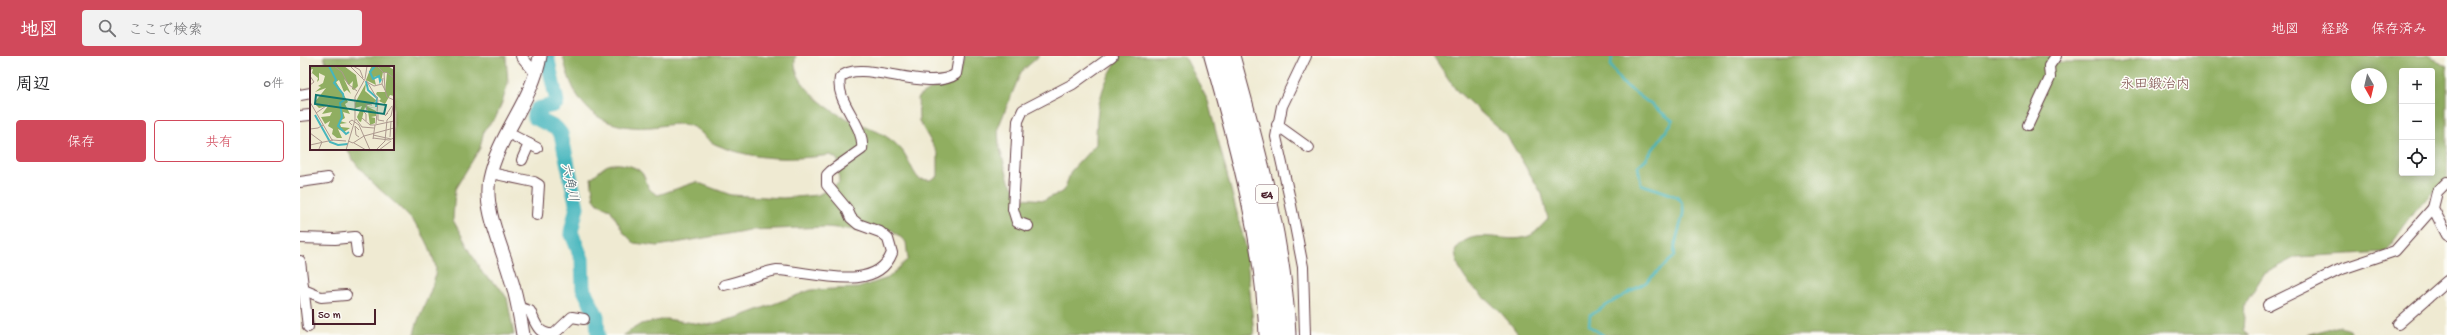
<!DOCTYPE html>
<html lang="ja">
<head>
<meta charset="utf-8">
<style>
  :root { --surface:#fff; --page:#f2f2f2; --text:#202124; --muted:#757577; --line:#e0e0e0; --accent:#d1495b }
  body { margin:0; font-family:"Gochi Hand","Klee One",sans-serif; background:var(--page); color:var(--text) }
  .controls { position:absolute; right:12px; top:12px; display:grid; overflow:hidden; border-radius:4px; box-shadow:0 2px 10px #0003 }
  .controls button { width:36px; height:36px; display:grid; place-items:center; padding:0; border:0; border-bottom:1px solid var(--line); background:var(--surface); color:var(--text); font:20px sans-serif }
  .compass { position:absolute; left:2051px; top:12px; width:36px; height:36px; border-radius:50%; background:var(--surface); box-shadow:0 2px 10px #0003; rotate:172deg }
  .scale { position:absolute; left:12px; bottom:10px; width:64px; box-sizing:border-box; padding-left:4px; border:2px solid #4a1f2b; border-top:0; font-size:11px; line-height:14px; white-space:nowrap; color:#4a1f2b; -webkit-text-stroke:3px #fdfcf7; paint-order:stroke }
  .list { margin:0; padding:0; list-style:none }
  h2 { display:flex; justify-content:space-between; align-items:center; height:52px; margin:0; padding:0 16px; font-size:17px }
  h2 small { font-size:13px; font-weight:400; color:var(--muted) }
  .actions { display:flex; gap:8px; padding:12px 16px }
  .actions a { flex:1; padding:9px 0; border:1px solid var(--accent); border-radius:4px; text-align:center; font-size:14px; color:var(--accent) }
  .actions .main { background:var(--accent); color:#fff }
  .icon { flex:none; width:22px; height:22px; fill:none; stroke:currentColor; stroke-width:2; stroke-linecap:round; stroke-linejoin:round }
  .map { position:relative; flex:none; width:2147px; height:279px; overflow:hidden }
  header { display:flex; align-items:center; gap:24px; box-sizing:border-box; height:56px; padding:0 20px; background:var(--accent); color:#fff }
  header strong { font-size:19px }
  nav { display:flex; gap:22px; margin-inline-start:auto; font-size:14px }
  .search { width:280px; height:36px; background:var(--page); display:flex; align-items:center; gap:10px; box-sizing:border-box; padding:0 14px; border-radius:4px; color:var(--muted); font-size:15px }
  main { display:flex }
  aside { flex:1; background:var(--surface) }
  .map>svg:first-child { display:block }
  .forest { fill:#90ae61; stroke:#6d6646; fill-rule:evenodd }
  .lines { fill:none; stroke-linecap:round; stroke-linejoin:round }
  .stream { stroke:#46b6bd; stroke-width:2.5 }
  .river { stroke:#46b6bd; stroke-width:15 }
  .minor-casing { stroke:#633d44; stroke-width:12 }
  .tertiary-casing { stroke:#633d44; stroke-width:15 }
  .motorway-casing { stroke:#633d44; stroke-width:21 }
  .minor { stroke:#fff; stroke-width:10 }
  .tertiary { stroke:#fff; stroke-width:13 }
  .motorway { stroke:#fff; stroke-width:19 }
  .labels { text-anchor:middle; stroke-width:3; stroke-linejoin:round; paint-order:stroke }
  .shield { fill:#fdfcf7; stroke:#806168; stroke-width:1 }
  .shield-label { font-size:11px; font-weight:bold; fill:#4a1f2b }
  .water-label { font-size:13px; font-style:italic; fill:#485b65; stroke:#fdfcf7 }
  .quarter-label { font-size:14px; fill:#7d504d; stroke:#fdfcf7 }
  .inset-river { fill:none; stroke:#46b6bd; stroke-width:2 }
  .inset-road { fill:none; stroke:#ad998f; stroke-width:1 }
  .view { fill:#0f766e; fill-opacity:0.15; stroke:#0f766e; stroke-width:2 }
  .inset-edge { fill:none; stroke:#4a1f2b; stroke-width:2 }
</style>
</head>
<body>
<header>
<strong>地図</strong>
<div class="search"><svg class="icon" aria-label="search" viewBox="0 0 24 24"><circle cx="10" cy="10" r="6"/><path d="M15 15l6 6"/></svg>ここで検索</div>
<nav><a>地図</a><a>経路</a><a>保存済み</a></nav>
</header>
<main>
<aside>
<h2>周辺<small>0件</small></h2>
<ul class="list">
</ul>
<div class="actions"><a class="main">保存</a><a>共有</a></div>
</aside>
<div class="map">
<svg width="2147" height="279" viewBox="0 0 2147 279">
  <rect width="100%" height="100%" fill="#fdfcf7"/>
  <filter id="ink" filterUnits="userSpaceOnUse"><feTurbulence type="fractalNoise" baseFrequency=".025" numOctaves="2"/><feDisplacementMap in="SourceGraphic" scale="8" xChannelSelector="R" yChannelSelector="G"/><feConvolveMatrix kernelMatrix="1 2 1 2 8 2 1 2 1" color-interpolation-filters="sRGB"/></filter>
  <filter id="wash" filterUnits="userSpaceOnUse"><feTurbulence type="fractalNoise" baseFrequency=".012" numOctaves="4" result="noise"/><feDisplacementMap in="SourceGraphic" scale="16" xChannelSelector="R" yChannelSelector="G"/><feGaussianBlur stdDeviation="0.9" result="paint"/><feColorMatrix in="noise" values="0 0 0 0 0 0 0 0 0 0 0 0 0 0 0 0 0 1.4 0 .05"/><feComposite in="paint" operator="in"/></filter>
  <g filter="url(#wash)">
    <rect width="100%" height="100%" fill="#efead2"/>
    <g class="forest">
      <path d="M24,0H206L208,27L203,44L196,61L184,74L180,92L155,133L153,164L183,218L200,232L207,242L214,279H114C118,256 134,237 136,213C136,209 133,203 132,199C119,153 67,135 47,93H93V11H27Z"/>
      <path d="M263,0H496C488,21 522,49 538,58C558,69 584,74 600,92C608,100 611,114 619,123L630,124L638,120V98L619,65L618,41C640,25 658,31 665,0H739L721,16L698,72L699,90L709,125L721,142L744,144L764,135L771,115L796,88C796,51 800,31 820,0H882L886,3L908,45L946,192L954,279H323L341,268L366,263L408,269L439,261L511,234L558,232L588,222L608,203L606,186L592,174H558L526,171L450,174L358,190L334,187L324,177L310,153L298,148L294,143L291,122C296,118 301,113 306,110C314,105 336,109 342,117C349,127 344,132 358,139L396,126L431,139L483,142L518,139L539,127L538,104L531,99C490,104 457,105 417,89C408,86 402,75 393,71C382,65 363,70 351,71C298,75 273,49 263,0Z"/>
      <path d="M1133,0H1751L1758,6H1818L1852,0H2127L2147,9V124L2116,153L2086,196L1997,201L1964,218L1945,248L1943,274L1949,279H1219C1212,270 1204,259 1195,251C1175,232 1159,225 1155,195C1172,167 1206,190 1229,180C1236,177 1243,168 1248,163L1242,138L1207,80L1156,34ZM2102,15H2132V117H2102ZM2057,18H2081V42H2057Z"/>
      <path d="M2040,270L2049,273L2051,279H2005Z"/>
    </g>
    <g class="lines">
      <path class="stream" d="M1303,279L1289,270L1290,259L1345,227L1375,200C1371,182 1392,154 1379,143C1373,137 1350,132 1341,128L1338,110L1346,103L1373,65L1321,26L1311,10L1312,0"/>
      <path class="river" d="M247,0L257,46L254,49L237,53L234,58V61L257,73L261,78L277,151L271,176L282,203L283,232L297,260L298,279"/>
    </g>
  </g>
  <g filter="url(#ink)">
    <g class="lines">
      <g class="minor-casing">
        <g id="minor">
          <path d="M221,0L236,18"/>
          <path d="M0,39L11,37"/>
          <path d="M0,60L10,59"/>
          <path d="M977,69L1009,92"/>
          <path d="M1728,69L1750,22L1749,10L1756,0"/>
          <path d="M208,77L237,92"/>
          <path d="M222,104L229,88"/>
          <path d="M191,117L234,126L239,129L237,159"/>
          <path d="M0,126L28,122"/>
          <path d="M2147,126L2137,136L2133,152L2147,179"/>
          <path d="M728,170L717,166L713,153L718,65L723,54L773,28L812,0"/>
          <path d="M0,182L35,183L55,181L57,196"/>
          <path d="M0,205L8,271"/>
          <path d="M424,229C443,225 459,217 477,214C511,215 576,239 592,197L588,183L580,176L558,168L551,162L547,153L527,129V119L531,115L562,93C565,68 535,47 540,22C558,0 628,38 656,18L659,0"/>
          <path d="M4,234L21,241L46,239"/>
          <path d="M1968,249L2039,214L2095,195L2133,152"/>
          <path d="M218,251L230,255C236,268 238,279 254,278L272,261L284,263"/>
          <path d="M2098,268L2147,225"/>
          <path d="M1005,279L1003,211L989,139L976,81L982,50L1006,0"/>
        </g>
      </g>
      <g class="tertiary-casing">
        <path id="tertiary" d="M223,279C220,260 217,241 211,223C203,193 183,153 189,123C198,79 233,44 240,0"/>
      </g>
      <g class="motorway-casing">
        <g id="motorway">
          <path d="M914,0C940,91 965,184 969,279"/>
          <path d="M930,0C955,92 982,183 986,279"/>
        </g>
      </g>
      <use href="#minor" class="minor"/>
      <use href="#tertiary" class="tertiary"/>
      <use href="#motorway" class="motorway"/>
    </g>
  </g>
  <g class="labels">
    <rect class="shield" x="956" y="129" width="22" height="18" rx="3"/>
    <g class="shield-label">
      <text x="967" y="142">E4</text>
    </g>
    <g class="water-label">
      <text transform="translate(271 126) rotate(78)" y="5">六角川</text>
    </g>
    <g class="quarter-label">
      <text x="1855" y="32">永田鍛治内</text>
    </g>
  </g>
  <g transform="translate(10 10)">
    <rect width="84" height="84" fill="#efead2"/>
    <path d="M0,0H34L46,9L48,20L44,24L42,23L43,15L39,19L34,13L41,28L37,24L34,26L29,14L26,16L38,36L35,38L40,48L33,46L35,52L30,55L37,57L30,58L31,61L40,62L34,66L28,63L32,72H27L22,68L23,63L18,60L20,55L15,58L11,51L20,50L22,46L12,48L18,40L9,42L4,37L16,22L5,26L11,21L8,20L13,17L15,10L9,7V14L7,16L8,12L2,7L3,3L0,4ZM78,0L84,4V30L80,29L75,38L69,35L71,33L66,28L67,26H75L77,7L73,6L71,16L69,10L64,11L66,19L56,14L61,1ZM56,17L55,25L67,35L56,40L66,42L58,41L66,45V50L61,51L65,52V57L60,59L58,45L55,41L51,56L49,55L47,51L52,40L45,42V37Z" fill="#90ae61"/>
    <path class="inset-river" d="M19,0L26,14L24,17L33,28L34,34L30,37L32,51L28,60L36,68L39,66M65,0L60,6L63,13L69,10L70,15L71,13M56,15L58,24L67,32L66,41M5,49L20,76L28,79L38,78"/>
    <path class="inset-road" d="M24,0L32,6L38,18L47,25M40,0L54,14M43,0L50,4L53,12M67,0L74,7L75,24L72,18L73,12M74,7L76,6L84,12M56,14L68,34L66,58M57,16L64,20L72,18M0,19L4,16L0,10L1,7M75,24L77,31L84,34M0,36L22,74L36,75M6,47L19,38M78,47L75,50L82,40M68,48V54L74,55M52,52L60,59H65M46,53L52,61L64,62M56,55V48L53,45H57L56,38L62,39M42,59L39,56L42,54L49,59L60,84M0,63L8,62L13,59M49,64L45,60L46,69L49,71M0,67L12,76L9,83M63,69L81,73M54,70L84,62M80,71L81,55M63,72L79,74L84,72M63,73L65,59L84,55M38,75L43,77L54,70M44,77L56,84M0,79L23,74M36,84L45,54V31L55,13L57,0M66,84L75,75L77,54L81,50L84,36M69,84L81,75"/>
    <path class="view" d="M6,29L76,39L74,48L5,38Z"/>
    <rect width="84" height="84" class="inset-edge"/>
  </g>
</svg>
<div class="controls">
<button>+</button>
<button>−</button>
<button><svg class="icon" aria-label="locate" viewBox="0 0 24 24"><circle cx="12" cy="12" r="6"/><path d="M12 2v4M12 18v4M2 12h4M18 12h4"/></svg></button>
</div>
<svg class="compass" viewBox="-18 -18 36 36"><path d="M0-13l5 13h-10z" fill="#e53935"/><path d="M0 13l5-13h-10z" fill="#757577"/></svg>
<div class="scale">50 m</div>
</div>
</main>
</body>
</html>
